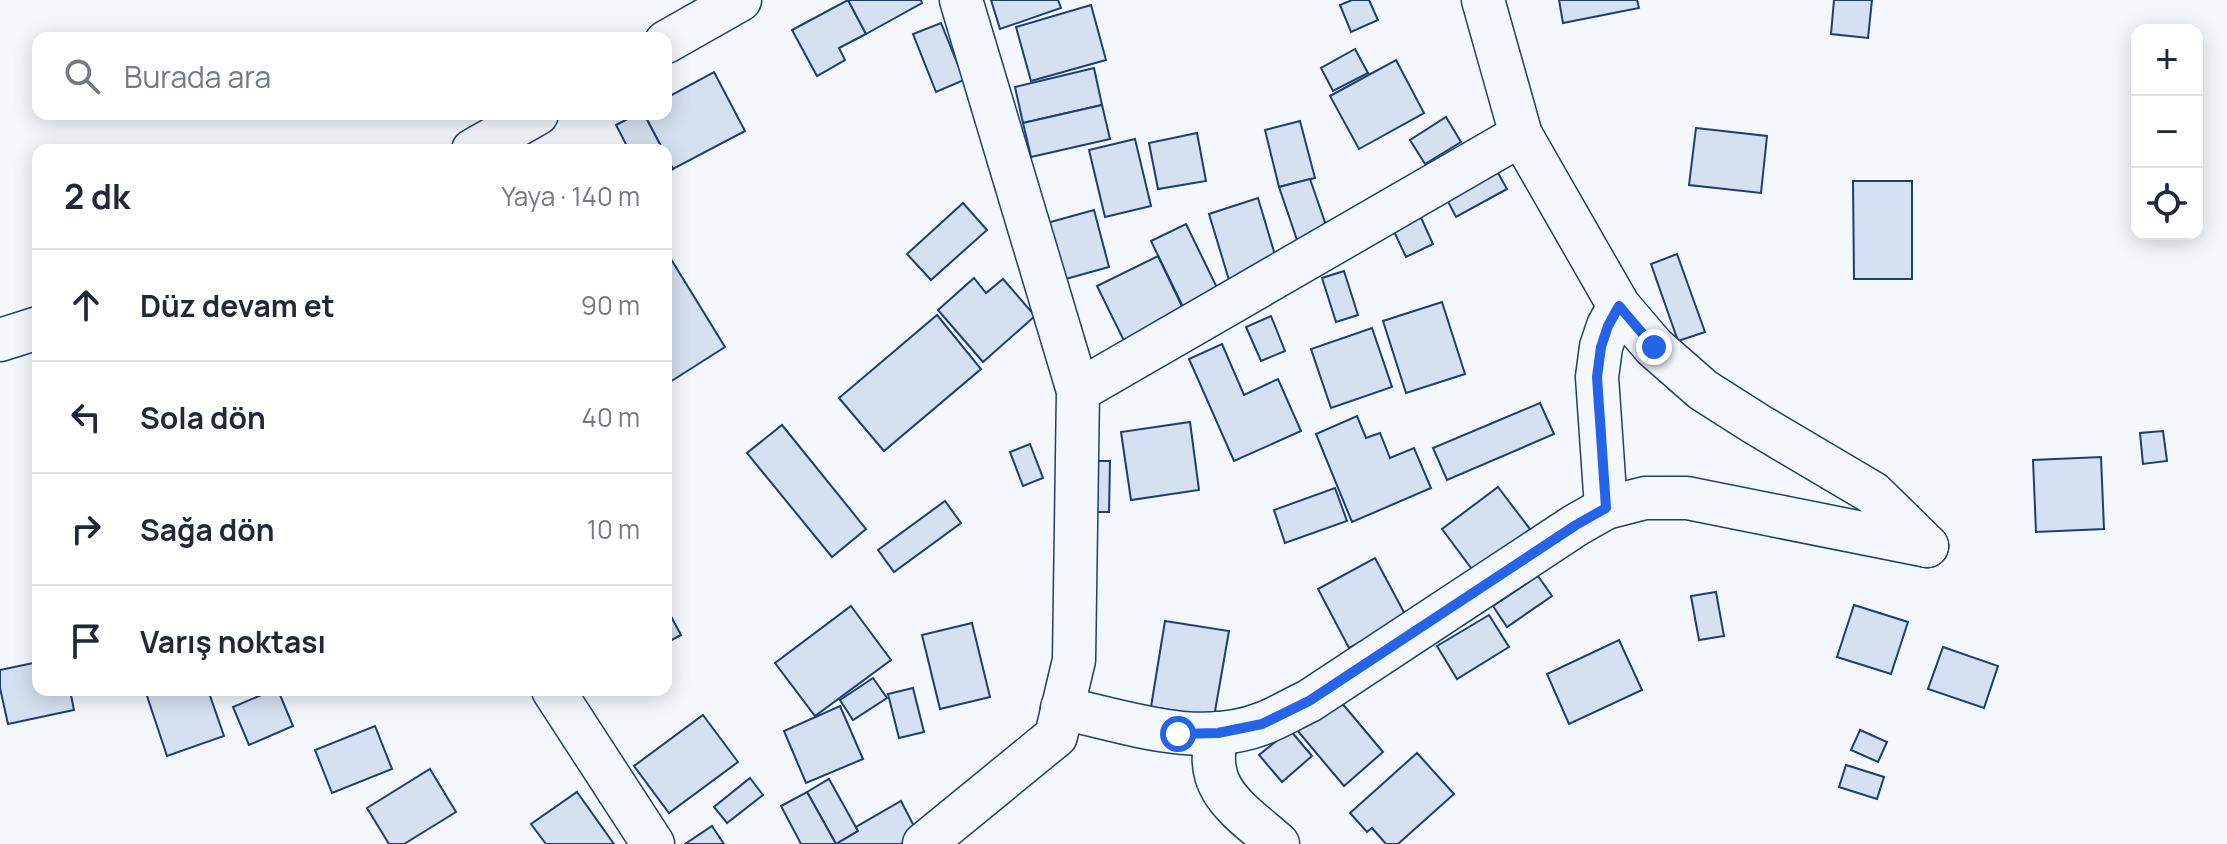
<!DOCTYPE html>
<html lang="tr">
<head>
<meta charset="utf-8">
<style>
  :root { --surface:#fff; --page:#f6f6f7; --text:#1f2937; --muted:#747a83; --line:#e0e1e3 }
  body { margin:0; font-family:Manrope,sans-serif; background:var(--page); color:var(--text) }
  .controls { position:absolute; right:24px; top:24px; display:grid; overflow:hidden; border-radius:16px; box-shadow:0 4px 20px #0003 }
  .controls button { width:72px; height:72px; display:grid; place-items:center; padding:0; border:0; border-bottom:2px solid var(--line); background:var(--surface); color:var(--text); font:40px sans-serif }
  .stop { position:absolute; width:24px; height:24px; margin:-18px; border:6px solid #2563eb; border-radius:50%; background:#fff }
  .stop.end { background:#2563eb; border-color:#fff; box-shadow:0 2px 8px #0008 }
  .list { margin:0; padding:0; list-style:none }
  h2 { display:flex; justify-content:space-between; align-items:center; height:104px; margin:0; padding:0 32px; font-size:34px }
  h2 small { font-size:26px; font-weight:400; color:var(--muted) }
  .list li { display:grid; grid-template-columns:52px 1fr auto; gap:24px; align-items:center; box-sizing:border-box; height:112px; padding:0 32px; border-top:2px solid var(--line) }
  .list b { display:block; font-size:30px; white-space:nowrap }
  .list em { font-size:26px; font-style:normal; color:var(--muted) }
  .icon { flex:none; width:44px; height:44px; fill:none; stroke:currentColor; stroke-width:2; stroke-linecap:round; stroke-linejoin:round }
  .map { position:relative; flex:none; width:2227px; height:844px; overflow:hidden }
  .search { position:absolute; background:var(--surface); box-shadow:0 4px 20px #0003; left:32px; top:32px; width:640px; height:88px; display:flex; align-items:center; gap:20px; box-sizing:border-box; padding:0 28px; border-radius:16px; color:var(--muted); font-size:30px }
  .panel { position:absolute; background:var(--surface); box-shadow:0 4px 20px #0003; left:32px; top:144px; width:640px; height:552px; border-radius:16px }
  .map>svg:first-child { display:block }
  .building { fill:#d5e0f0; stroke:#1d3f73; stroke-width:2 }
  .lines { fill:none; stroke-linecap:round; stroke-linejoin:round }
  .minor-casing { stroke:#1d3f73; stroke-width:45 }
  .minor { stroke:#f4f7fb; stroke-width:42 }
  .route { stroke:#2563eb; stroke-width:10 }
</style>
</head>
<body>
<div class="map">
<svg width="2227" height="844" viewBox="0 0 2227 844">
  <rect width="100%" height="100%" fill="#f4f7fb"/>
  <g class="building">
    <path d="M848,0L866,34L839,48L845,60L817,76L792,30Z"/>
    <path d="M848,0H921L922,3L866,34Z"/>
    <path d="M991,0H1058L1061,8L1000,29Z"/>
    <path d="M1352,0H1369L1378,20L1351,32L1340,5Z"/>
    <path d="M1559,0H1637L1639,8L1563,23Z"/>
    <path d="M1834,0H1872L1868,38L1831,34Z"/>
    <path d="M1091,5L1106,60L1031,81L1016,27Z"/>
    <path d="M941,23L964,80L936,92L913,34Z"/>
    <path d="M1355,49L1368,73L1333,91L1321,68Z"/>
    <path d="M1396,60L1424,113L1359,149L1330,96Z"/>
    <path d="M1094,68L1102,105L1023,123L1015,87Z"/>
    <path d="M714,72L745,131L673,169L666,156V150H663L644,114H666V98Z"/>
    <path d="M1102,105L1110,139L1031,157L1023,123Z"/>
    <path d="M637,114H644L663,150H629L616,125Z"/>
    <path d="M1446,117L1461,142L1425,164L1410,140Z"/>
    <path d="M1300,121L1315,178L1279,187L1265,130Z"/>
    <path d="M1696,128L1767,136L1761,193L1689,185Z"/>
    <path d="M1197,133L1206,181L1158,189L1149,143Z"/>
    <path d="M1135,139L1151,206L1105,217L1089,150Z"/>
    <path d="M666,156L673,169L666,173Z"/>
    <path d="M1493,164L1507,189L1456,217L1443,192Z"/>
    <path d="M1310,179L1328,231L1298,243L1279,187Z"/>
    <path d="M1853,181H1912V279H1854Z"/>
    <path d="M1258,198L1278,265L1229,280L1209,214Z"/>
    <path d="M963,203L987,230L931,280L907,254Z"/>
    <path d="M1094,210L1109,267L1062,280L1047,223Z"/>
    <path d="M1418,211L1433,244L1406,257L1390,223Z"/>
    <path d="M1186,224L1222,298L1187,315L1151,241Z"/>
    <path d="M666,251L725,347L670,382L666,376Z"/>
    <path d="M1677,254L1705,332L1678,341L1651,264Z"/>
    <path d="M1158,256L1189,321L1129,351L1097,286Z"/>
    <path d="M1344,271L1358,315L1336,322L1322,278Z"/>
    <path d="M974,278L986,293L1003,279L1035,316L983,362L938,310Z"/>
    <path d="M1442,302L1465,374L1406,393L1383,321Z"/>
    <path d="M937,315L981,369L884,451L839,398Z"/>
    <path d="M1271,316L1285,351L1261,361L1246,327Z"/>
    <path d="M1372,328L1392,387L1331,408L1311,349Z"/>
    <path d="M1222,344L1244,395L1278,379L1301,431L1234,461L1189,359Z"/>
    <path d="M1540,403L1554,434L1447,480L1433,448Z"/>
    <path d="M1357,416L1366,438L1380,433L1390,458L1414,448L1431,488L1352,522L1316,434Z"/>
    <path d="M1190,422L1199,490L1131,500L1121,432Z"/>
    <path d="M782,425L866,529L832,557L747,453Z"/>
    <path d="M2163,431L2167,461L2143,464L2140,433Z"/>
    <path d="M1030,444L1043,478L1023,486L1010,452Z"/>
    <path d="M2101,457L2104,529L2036,532L2033,460Z"/>
    <path d="M1081,461H1110L1109,512H1081Z"/>
    <path d="M1498,487L1539,541L1483,584L1442,529Z"/>
    <path d="M1335,488L1347,521L1285,543L1274,510Z"/>
    <path d="M945,501L961,523L894,572L878,550Z"/>
    <path d="M1375,558L1407,618L1349,648L1318,589Z"/>
    <path d="M1538,576L1552,596L1507,627L1493,606Z"/>
    <path d="M1716,592L1724,636L1699,640L1691,596Z"/>
    <path d="M1854,605L1908,622L1891,674L1837,657Z"/>
    <path d="M851,606L891,660L815,716L775,663Z"/>
    <path d="M666,607L681,635L666,643Z"/>
    <path d="M1489,615L1509,647L1457,679L1437,646Z"/>
    <path d="M1165,621L1229,631L1214,717L1151,707Z"/>
    <path d="M972,623L990,697L940,709L922,635Z"/>
    <path d="M1619,640L1642,690L1569,724L1547,674Z"/>
    <path d="M1943,647L1998,666L1984,708L1928,689Z"/>
    <path d="M38,662V690H70L74,710L8,724L0,688V670Z"/>
    <path d="M873,678L887,698L853,720L840,700Z"/>
    <path d="M913,688L924,732L899,738L888,694Z"/>
    <path d="M145,690H208L224,736L167,756Z"/>
    <path d="M273,690H278L293,726L249,745L233,707Z"/>
    <path d="M1336,696L1383,752L1344,786L1297,730Z"/>
    <path d="M840,706L863,759L806,783L784,731Z"/>
    <path d="M703,715L738,762L669,813L634,766Z"/>
    <path d="M375,726L392,769L332,793L315,750Z"/>
    <path d="M1290,730L1312,756L1282,782L1259,755Z"/>
    <path d="M1860,730L1887,742L1878,762L1851,750Z"/>
    <path d="M1417,753L1454,794L1398,844H1386L1372,828L1367,832L1350,813Z"/>
    <path d="M1846,765L1884,777L1877,799L1839,787Z"/>
    <path d="M430,769L456,812L404,844H389L367,808Z"/>
    <path d="M750,778L763,795L727,823L714,807Z"/>
    <path d="M829,779L858,831L836,844L807,792Z"/>
    <path d="M577,792L614,844H546L531,824Z"/>
    <path d="M807,792L836,844H801L781,806Z"/>
    <path d="M901,801L917,832L901,844H836L858,831L856,827Z"/>
    <path d="M712,826L724,844H685Z"/>
  </g>
  <g class="lines">
    <g class="minor-casing">
      <g id="minor">
        <path d="M1483,0L1521,135L1619,306L1654,347L1703,390L1758,425L1873,493L1927,546"/>
        <path d="M666,42L740,0"/>
        <path d="M473,150L537,114"/>
        <path d="M0,340L38,328"/>
        <path d="M1078,391L1521,135"/>
        <path d="M1606,508L1597,377L1601,347L1608,326L1619,306"/>
        <path d="M553,690L653,844"/>
        <path d="M1062,708C1127,722 1199,749 1264,723C1279,717 1294,708 1309,701L1576,525L1606,508L1645,498H1687L1927,546"/>
        <path d="M1218,733C1200,789 1241,811 1278,844"/>
        <path d="M924,844L1056,736L1074,660L1078,391L961,0"/>
      </g>
    </g>
    <use href="#minor" class="minor"/>
  </g>
  <g class="lines">
    <path class="route" d="M1178,734L1218,733L1262,724L1309,701L1576,525L1606,508L1597,377L1601,347L1608,326L1619,306L1654,347"/>
  </g>
</svg>
<div class="controls">
<button>+</button>
<button>−</button>
<button><svg class="icon" aria-label="locate" viewBox="0 0 24 24"><circle cx="12" cy="12" r="6"/><path d="M12 2v4M12 18v4M2 12h4M18 12h4"/></svg></button>
</div>
<div class="stop" style="left:1178px;top:734px"></div>
<div class="stop end" style="left:1654px;top:347px"></div>
<div class="search"><svg class="icon" aria-label="search" viewBox="0 0 24 24"><circle cx="10" cy="10" r="6"/><path d="M15 15l6 6"/></svg>Burada ara</div>
<section class="panel">
<h2>2 dk<small>Yaya · 140 m</small></h2>
<ul class="list">
<li><svg class="icon" aria-label="ahead" viewBox="0 0 24 24"><path d="M12 20V5M6 11l6-6 6 6"/></svg><div><b>Düz devam et</b></div><em>90 m</em></li>
<li><svg class="icon" aria-label="left" viewBox="0 0 24 24"><path d="M17 20v-9H6M10 6l-5 5 5 5"/></svg><div><b>Sola dön</b></div><em>40 m</em></li>
<li><svg class="icon" aria-label="right" viewBox="0 0 24 24"><path d="M7 20v-9h11M14 6l5 5-5 5"/></svg><div><b>Sağa dön</b></div><em>10 m</em></li>
<li><svg class="icon" aria-label="arrive" viewBox="0 0 24 24"><path d="M6 21V4h12l-3 4 3 4H6"/></svg><div><b>Varış noktası</b></div></li>
</ul>
</section>
</div>
</body>
</html>
